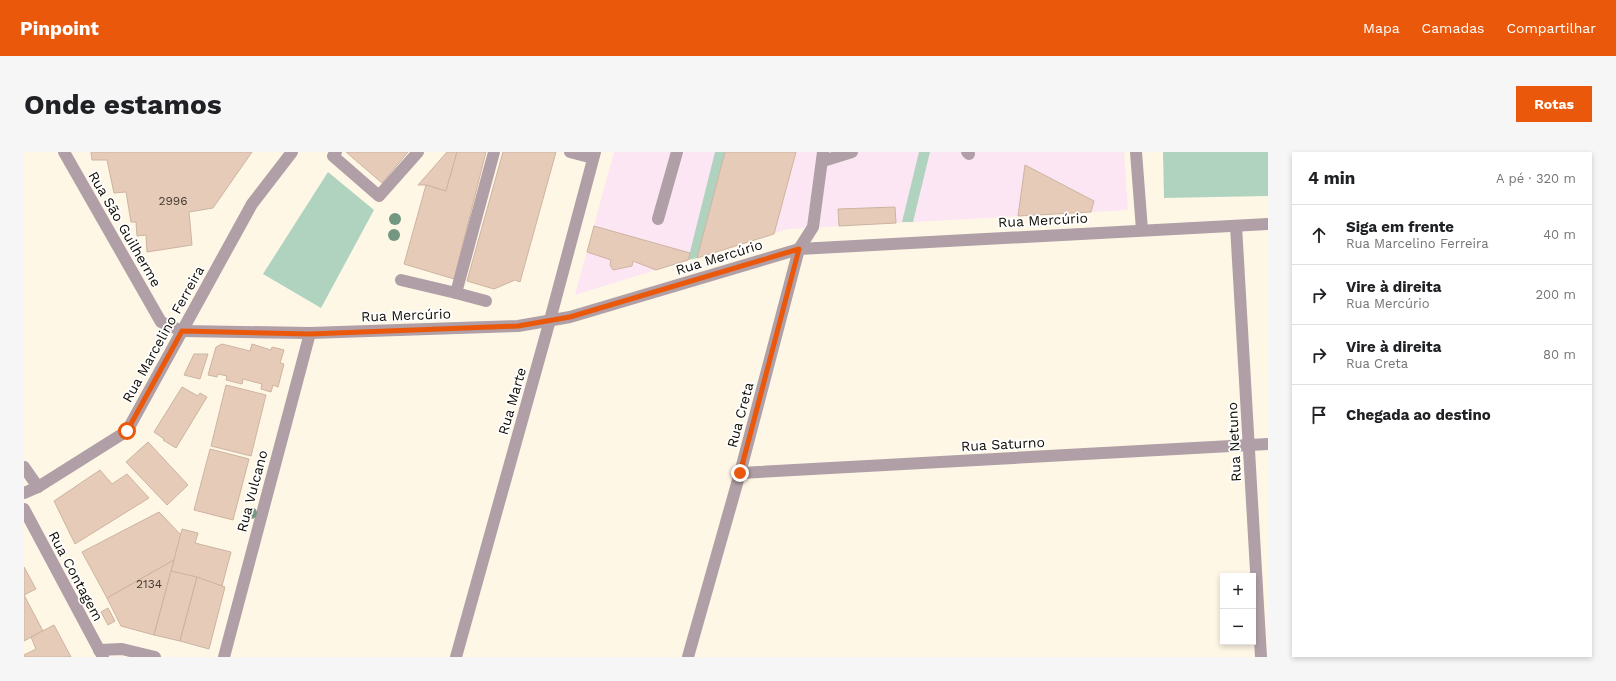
<!DOCTYPE html>
<html lang="pt">
<head>
<meta charset="utf-8">
<style>
  :root { --surface:#fff; --page:#f6f6f6; --text:#202124; --muted:#757577; --line:#e0e0e0; --accent:#ea580c }
  body { margin:0; font-family:"Work Sans",sans-serif; background:var(--page); color:var(--text) }
  .controls { position:absolute; right:12px; bottom:12px; display:grid; overflow:hidden; border-radius:0px; box-shadow:0 2px 6px #0003 }
  .controls button { width:36px; height:36px; display:grid; place-items:center; padding:0; border:0; border-bottom:1px solid var(--line); background:var(--surface); color:var(--text); font:20px sans-serif }
  .stop { position:absolute; width:12px; height:12px; margin:-9px; border:3px solid #ea580c; border-radius:50%; background:#fff }
  .stop.end { background:#ea580c; border-color:#fff; box-shadow:0 1px 4px #0008 }
  .list { margin:0; padding:0; list-style:none }
  h2 { display:flex; justify-content:space-between; align-items:center; height:52px; margin:0; padding:0 16px; font-size:17px }
  h2 small { font-size:13px; font-weight:400; color:var(--muted) }
  .list li { display:grid; grid-template-columns:26px 1fr auto; gap:12px; align-items:center; box-sizing:border-box; height:60px; padding:0 16px; border-top:1px solid var(--line) }
  .list b { display:block; font-size:15px; white-space:nowrap }
  .list p { margin:0; font-size:13px; white-space:nowrap; color:var(--muted) }
  .list em { font-size:13px; font-style:normal; color:var(--muted) }
  .icon { flex:none; width:22px; height:22px; fill:none; stroke:currentColor; stroke-width:2; stroke-linecap:round; stroke-linejoin:round }
  .map { position:relative; flex:none; width:1244px; height:505px; overflow:hidden; border-radius:0px }
  header { display:flex; align-items:center; gap:24px; box-sizing:border-box; height:56px; padding:0 20px; background:var(--accent); color:#fff }
  header strong { font-size:19px }
  nav { display:flex; gap:22px; margin-inline-start:auto; font-size:14px }
  .intro { display:flex; align-items:center; justify-content:space-between; box-sizing:border-box; height:96px; padding:0 24px }
  h1 { margin:0; font-size:28px }
  .button { padding:10px 18px; border-radius:0px; background:var(--accent); color:#fff; font-size:14px; font-weight:700 }
  main { display:flex; gap:24px; padding:0 24px }
  aside { flex:1; background:var(--surface); border-radius:0px; box-shadow:0 2px 6px #0003 }
  .map>svg:first-child { display:block }
  .industrial { fill:#fce6f4 }
  .green { fill:#b0d3bf }
  .building { fill:#e5cbb8; stroke:#cdb4a1 }
  .lines { fill:none; stroke-linecap:round; stroke-linejoin:round }
  .service { stroke:#b09fa6; stroke-width:12 }
  .minor { stroke:#b09fa6; stroke-width:12 }
  .tertiary { stroke:#b09fa6; stroke-width:12 }
  .tree { fill:#739780 }
  .route { stroke:#ea580c; stroke-width:5 }
  .labels { text-anchor:middle; stroke-width:3.5; stroke-linejoin:round; paint-order:stroke }
  .number-label { font-size:12px; fill:#453c31 }
  .street-label { font-size:14px; fill:#100c04; stroke:#fff }
</style>
</head>
<body>
<header>
<strong>Pinpoint</strong>
<nav><a>Mapa</a><a>Camadas</a><a>Compartilhar</a></nav>
</header>
<div class="intro"><h1>Onde estamos</h1><a class="button">Rotas</a></div>
<main>
<div class="map">
<svg width="1244" height="505" viewBox="0 0 1244 505">
  <rect width="100%" height="100%" fill="#fef7e6"/>
  <path class="industrial" d="M590,0H1100L1104,58L764,77L551,143Z"/>
  <g class="green">
    <path d="M691,0H701L673,106L664,108Z"/>
    <path d="M895,0H906L889,70H878Z"/>
    <path d="M1139,0H1244V44L1140,46Z"/>
    <path d="M304,20L350,58L297,156L239,122Z"/>
  </g>
  <g class="building">
    <path d="M67,0H228L189,56L165,60L168,93L123,100L122,83L113,84L112,70H107L102,40L90,41L83,8H68Z"/>
    <path d="M322,0H384L358,31Z"/>
    <path d="M423,0H433L422,39L402,33H394Z"/>
    <path d="M433,0H462L430,127L380,112L402,33L422,39Z"/>
    <path d="M479,0H532L496,130L491,128L470,137L443,129Z"/>
    <path d="M701,0H772L750,82L673,106Z"/>
    <path d="M1001,13L1070,49L1067,60L994,64Z"/>
    <path d="M871,55L872,71L815,74L814,57Z"/>
    <path d="M570,74L666,101L664,108L632,118L609,109L608,114L589,118L586,113L587,108L563,100Z"/>
    <path d="M198,192L226,199L228,192L247,198L248,195L260,198L256,211L260,212L254,235L249,233L247,240L237,237L238,232L219,227L218,232L202,228L203,224L194,222L193,225L184,223L192,195Z"/>
    <path d="M170,202H184L176,227L160,223Z"/>
    <path d="M202,233L242,243L227,304L187,294Z"/>
    <path d="M158,235L174,244L176,241L183,245L152,296L139,288L140,287L130,280Z"/>
    <path d="M124,290L164,333L143,353L102,310Z"/>
    <path d="M186,297L225,307L209,368L170,358Z"/>
    <path d="M76,318L88,332L103,322L125,346L51,392L30,349Z"/>
    <path d="M135,360L157,383L150,408L83,446L58,400Z"/>
    <path d="M158,377L174,381L171,391L207,400L198,434L147,419Z"/>
    <path d="M150,408L130,483L97,474L83,446Z"/>
    <path d="M0,415L12,437L0,443Z"/>
    <path d="M147,419L173,425L156,489L130,483Z"/>
    <path d="M173,425L201,435L185,497L156,489Z"/>
    <path d="M0,443L19,479L0,489Z"/>
    <path d="M84,456L91,469L84,473L77,460Z"/>
    <path d="M30,473L47,505H0V503L12,497L7,485Z"/>
  </g>
  <g class="lines">
    <g class="service">
      <path d="M40,0L137,170L158,179"/>
      <path d="M312,0L309,4L355,44L394,0"/>
      <path d="M943,0L945,2"/>
      <path d="M1112,0L1118,78"/>
      <path d="M799,9L828,0"/>
      <path d="M634,67L653,0"/>
      <path d="M775,97L789,75L799,0"/>
      <path d="M377,128L432,141L470,0"/>
      <path d="M432,141L462,149"/>
    </g>
    <g class="minor">
      <path d="M546,0L569,6"/>
      <path d="M1212,74L1237,505"/>
      <path d="M158,179L286,181L494,174L546,165L775,97L1244,72"/>
      <path d="M0,315L14,335"/>
      <path d="M716,321L1244,292"/>
      <path d="M75,498L98,497L131,505"/>
      <path d="M200,505L286,181"/>
      <path d="M432,505L526,168"/>
      <path d="M664,505L716,321L775,97"/>
    </g>
    <g class="tertiary">
      <path d="M526,168L571,0"/>
      <path d="M0,341L14,335L103,279L228,52L268,0"/>
      <path d="M0,357L79,505"/>
    </g>
  </g>
  <g class="tree">
    <circle cx="371" cy="67" r="6"/>
    <circle cx="370" cy="83" r="6"/>
    <circle cx="227" cy="361" r="6"/>
  </g>
  <g class="lines">
    <path class="route" d="M103,279L158,179L286,182L494,174L546,165L775,97L716,321"/>
  </g>
  <g class="labels">
    <g class="number-label">
      <text x="149" y="53">2996</text>
      <text x="125" y="436">2134</text>
    </g>
    <g class="street-label">
      <text transform="translate(1019 68) rotate(-3)" y="5">Rua Mercúrio</text>
      <text transform="translate(101 77) rotate(60)" y="5">Rua São Guilherme</text>
      <text transform="translate(695 105) rotate(-17)" y="5">Rua Mercúrio</text>
      <text transform="translate(382 163) rotate(-2)" y="5">Rua Mercúrio</text>
      <text transform="translate(139 182) rotate(-61)" y="5">Rua Marcelino Ferreira</text>
      <text transform="translate(488 249) rotate(-74)" y="5">Rua Marte</text>
      <text transform="translate(716 263) rotate(-75)" y="5">Rua Creta</text>
      <text transform="translate(1210 290) rotate(-93)" y="5">Rua Netuno</text>
      <text transform="translate(979 292) rotate(-3)" y="5">Rua Saturno</text>
      <text transform="translate(228 339) rotate(-75)" y="5">Rua Vulcano</text>
      <text transform="translate(52 424) rotate(62)" y="5">Rua Contagem</text>
    </g>
  </g>
</svg>
<div class="controls">
<button>+</button>
<button>−</button>
</div>
<div class="stop" style="left:103px;top:279px"></div>
<div class="stop end" style="left:716px;top:321px"></div>
</div>
<aside>
<h2>4 min<small>A pé · 320 m</small></h2>
<ul class="list">
<li><svg class="icon" aria-label="ahead" viewBox="0 0 24 24"><path d="M12 20V5M6 11l6-6 6 6"/></svg><div><b>Siga em frente</b><p>Rua Marcelino Ferreira</p></div><em>40 m</em></li>
<li><svg class="icon" aria-label="right" viewBox="0 0 24 24"><path d="M7 20v-9h11M14 6l5 5-5 5"/></svg><div><b>Vire à direita</b><p>Rua Mercúrio</p></div><em>200 m</em></li>
<li><svg class="icon" aria-label="right" viewBox="0 0 24 24"><path d="M7 20v-9h11M14 6l5 5-5 5"/></svg><div><b>Vire à direita</b><p>Rua Creta</p></div><em>80 m</em></li>
<li><svg class="icon" aria-label="arrive" viewBox="0 0 24 24"><path d="M6 21V4h12l-3 4 3 4H6"/></svg><div><b>Chegada ao destino</b></div></li>
</ul>
</aside>
</main>
</body>
</html>
